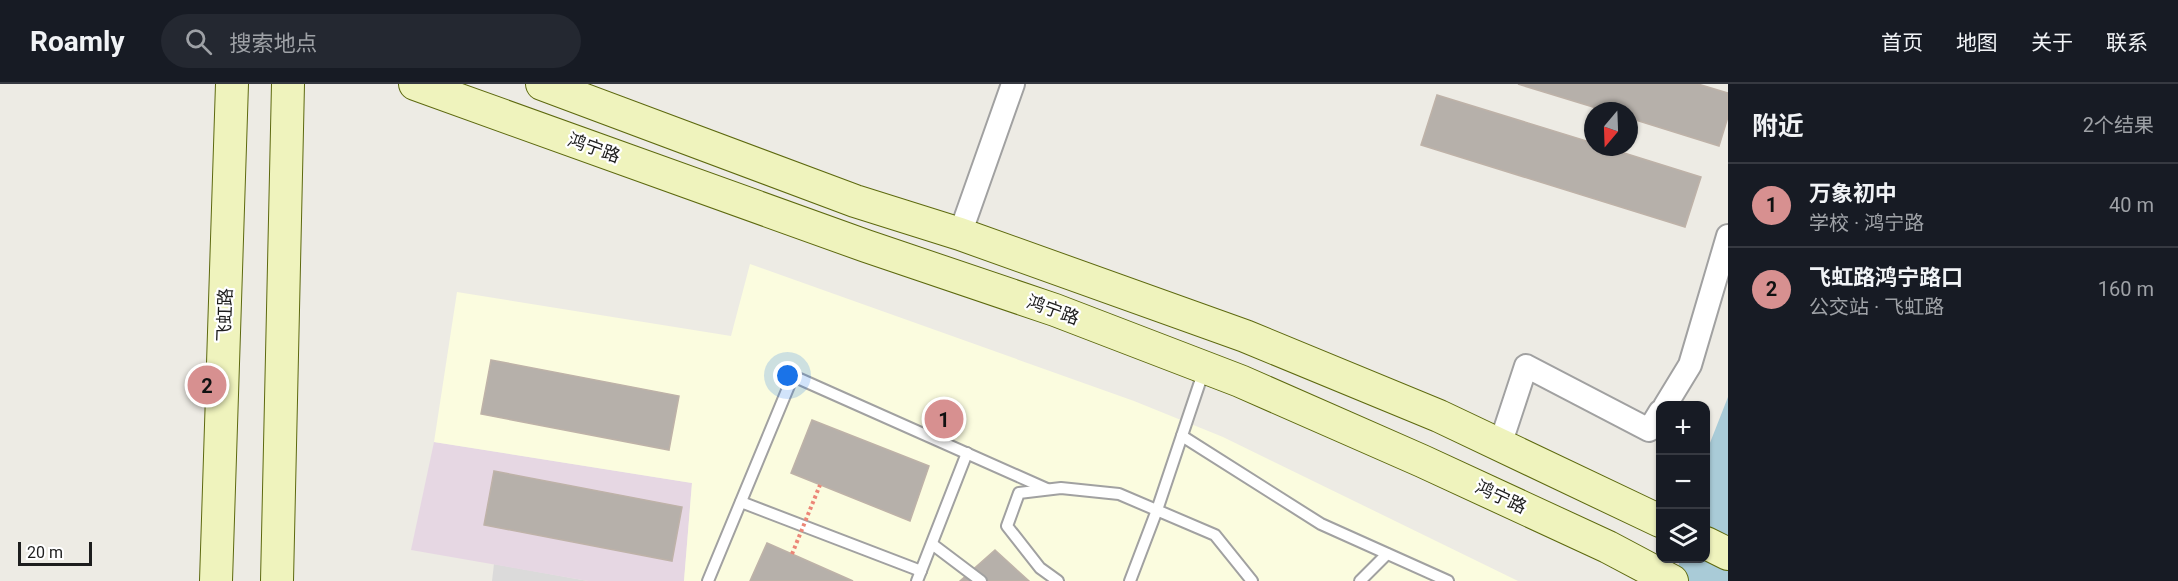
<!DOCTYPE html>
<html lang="zh">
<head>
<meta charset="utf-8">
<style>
  :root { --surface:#171b24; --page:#242831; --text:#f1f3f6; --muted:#9ea1a6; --line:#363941; --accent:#d79090 }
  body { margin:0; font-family:Roboto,"Noto Sans SC",sans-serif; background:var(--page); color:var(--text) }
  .controls { position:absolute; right:18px; bottom:18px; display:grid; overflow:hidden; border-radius:12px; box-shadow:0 2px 4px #0004 }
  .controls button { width:54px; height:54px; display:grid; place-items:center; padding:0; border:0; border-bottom:2px solid var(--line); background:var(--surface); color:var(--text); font:30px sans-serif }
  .compass { position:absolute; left:1584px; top:18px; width:54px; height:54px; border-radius:50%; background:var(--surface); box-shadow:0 2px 4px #0004; rotate:199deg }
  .scale { position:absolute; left:18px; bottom:15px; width:74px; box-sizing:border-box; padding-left:6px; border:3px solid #1d1d1d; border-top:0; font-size:16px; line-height:21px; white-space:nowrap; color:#1d1d1d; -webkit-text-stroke:4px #fff; paint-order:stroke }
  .you { position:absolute; left:788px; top:292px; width:21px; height:21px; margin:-15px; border:4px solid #fff; border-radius:50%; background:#1a73e8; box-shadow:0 0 0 9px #1a73e833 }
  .badge { display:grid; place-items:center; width:39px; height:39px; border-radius:50%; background:var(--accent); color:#111; font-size:20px; font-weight:700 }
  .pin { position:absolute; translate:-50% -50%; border:3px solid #fff; box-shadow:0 2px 6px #0006 }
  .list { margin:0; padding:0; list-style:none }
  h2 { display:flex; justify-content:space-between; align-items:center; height:78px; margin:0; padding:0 24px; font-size:26px }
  h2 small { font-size:20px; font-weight:400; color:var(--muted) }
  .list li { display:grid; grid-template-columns:39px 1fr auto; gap:18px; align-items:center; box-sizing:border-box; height:84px; padding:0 24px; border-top:2px solid var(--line) }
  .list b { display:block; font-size:22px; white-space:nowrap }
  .list p { margin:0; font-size:20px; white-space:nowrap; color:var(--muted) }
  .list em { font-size:20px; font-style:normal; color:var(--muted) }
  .icon { flex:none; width:33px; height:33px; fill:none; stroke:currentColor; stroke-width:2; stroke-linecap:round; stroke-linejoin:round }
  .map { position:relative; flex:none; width:1728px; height:497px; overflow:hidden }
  header { display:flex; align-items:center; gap:36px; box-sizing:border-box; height:84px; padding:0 30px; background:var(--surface); border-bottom:2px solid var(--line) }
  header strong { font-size:28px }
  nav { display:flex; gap:33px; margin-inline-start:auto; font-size:21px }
  .search { width:420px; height:54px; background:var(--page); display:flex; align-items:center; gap:15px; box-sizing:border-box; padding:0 21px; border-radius:33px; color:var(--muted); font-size:22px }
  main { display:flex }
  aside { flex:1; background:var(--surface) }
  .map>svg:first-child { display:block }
  .residential { fill:#dbdada }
  .industrial { fill:#e6d7e3 }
  .education { fill:#fbfcdf }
  .water { fill:#a9cbd7 }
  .building { fill:#b6b0aa; stroke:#beb2a8; stroke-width:1.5 }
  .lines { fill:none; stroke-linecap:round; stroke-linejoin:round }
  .lane-casing { stroke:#a1a1a1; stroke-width:14 }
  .street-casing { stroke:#a1a1a1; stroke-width:26 }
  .secondary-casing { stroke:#5d690f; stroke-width:34 }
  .lane { stroke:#fff; stroke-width:10 }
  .street { stroke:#fff; stroke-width:22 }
  .secondary { stroke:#eff3bd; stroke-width:32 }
  .path-bridge { stroke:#ec8677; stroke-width:4; stroke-dasharray:3 3; stroke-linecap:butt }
  .labels { text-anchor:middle; stroke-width:4.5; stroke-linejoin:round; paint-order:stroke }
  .street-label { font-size:18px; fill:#1d1d1d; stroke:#fff }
</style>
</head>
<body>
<header>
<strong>Roamly</strong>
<div class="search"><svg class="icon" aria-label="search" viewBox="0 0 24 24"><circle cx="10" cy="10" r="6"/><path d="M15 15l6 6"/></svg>搜索地点</div>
<nav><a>首页</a><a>地图</a><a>关于</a><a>联系</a></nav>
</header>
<main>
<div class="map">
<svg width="1728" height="497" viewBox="0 0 1728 497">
  <rect width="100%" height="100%" fill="#edebe4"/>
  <path class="residential" d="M494,480L588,497H492Z"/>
  <path class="industrial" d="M434,358L692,399L684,497H588L411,466Z"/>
  <path class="education" d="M750,180L1134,317L1223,353L1518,497H684L692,399L434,358L457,208L731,252Z"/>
  <path class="water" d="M1728,313V497H1675L1680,475L1706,474V369Z"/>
  <g class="building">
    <path d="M1518,0H1698L1728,9V33L1719,62L1629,34V27H1606Z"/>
    <path d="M1437,11L1593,59V63H1605L1701,93L1685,143L1421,61Z"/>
    <path d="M491,276L679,312L669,366L481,330Z"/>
    <path d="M812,336L929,382L910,437L791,389Z"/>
    <path d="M494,387L682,423L672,477L484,441Z"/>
    <path d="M767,459L792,470L853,497H750Z"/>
    <path d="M995,466L1029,497H960Z"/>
  </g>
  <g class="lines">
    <g class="lane-casing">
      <g id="lane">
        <path d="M1182,352L1321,440L1448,497"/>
        <path d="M741,418L921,487"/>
        <path d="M932,460L981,497"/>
        <path d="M708,497L793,292L1047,405"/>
        <path d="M917,497L967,369"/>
        <path d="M1058,497L1040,484L1007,442L1019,409L1061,404L1119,410L1215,451L1252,497"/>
        <path d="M1130,497L1157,426L1204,286"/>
        <path d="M1360,497L1387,470"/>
      </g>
    </g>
    <g class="street-casing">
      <g id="street">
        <path d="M960,150L1013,0"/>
        <path d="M1665,322L1690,281L1728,152"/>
        <path d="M1500,361L1526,282L1649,346L1660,328"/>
      </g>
    </g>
    <g class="secondary-casing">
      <g id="secondary">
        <path d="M415,0L866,162L1055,226L1240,297L1422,377L1608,463L1672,497"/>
        <path d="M542,0L855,117L960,150L1245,252L1439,332L1660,437"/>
        <path d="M1706,459L1728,470"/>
        <path d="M216,497L232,0"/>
        <path d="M277,497L288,0"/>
      </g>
    </g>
    <use href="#lane" class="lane"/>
    <use href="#street" class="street"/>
    <use href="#secondary" class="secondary"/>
    <path class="path-bridge" d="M792,470L820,401"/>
  </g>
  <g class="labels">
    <g class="street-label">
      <text transform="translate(594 64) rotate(20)" y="6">鸿宁路</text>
      <text transform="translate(1053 226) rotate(20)" y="6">鸿宁路</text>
      <text transform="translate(225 231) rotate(-88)" y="6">飞虹路</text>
      <text transform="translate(1501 413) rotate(25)" y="6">鸿宁路</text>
    </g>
  </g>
</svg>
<div class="controls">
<button>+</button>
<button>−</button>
<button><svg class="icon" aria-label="layers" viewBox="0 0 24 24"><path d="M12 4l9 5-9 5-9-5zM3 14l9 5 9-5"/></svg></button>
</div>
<svg class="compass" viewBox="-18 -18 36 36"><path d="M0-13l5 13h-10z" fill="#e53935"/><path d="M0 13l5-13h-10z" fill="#9ea1a6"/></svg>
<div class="scale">20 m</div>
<div class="you"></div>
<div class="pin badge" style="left:944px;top:335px">1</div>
<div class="pin badge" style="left:207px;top:301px">2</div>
</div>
<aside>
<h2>附近<small>2个结果</small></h2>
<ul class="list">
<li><span class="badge">1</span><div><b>万象初中</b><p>学校 · 鸿宁路</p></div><em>40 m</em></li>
<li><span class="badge">2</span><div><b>飞虹路鸿宁路口</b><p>公交站 · 飞虹路</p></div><em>160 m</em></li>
</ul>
</aside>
</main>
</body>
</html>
